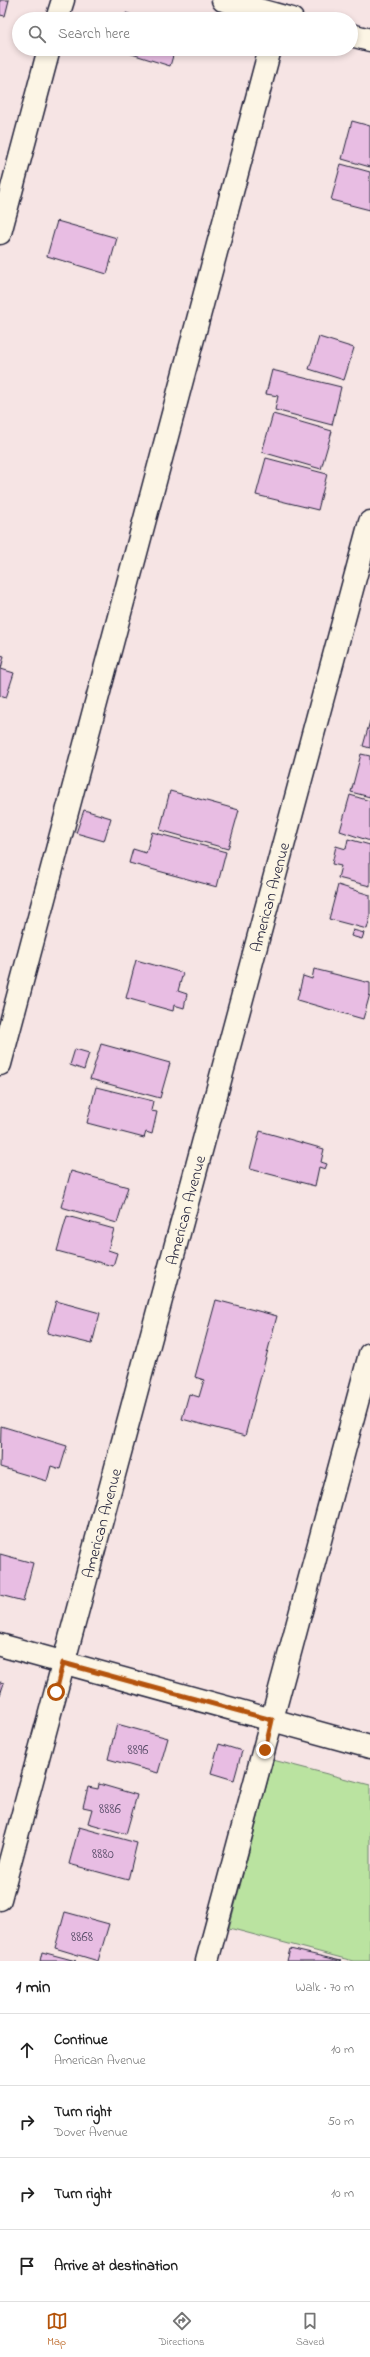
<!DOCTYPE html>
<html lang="en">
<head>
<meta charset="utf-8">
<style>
  :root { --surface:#fff; --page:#f6f6f6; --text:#222; --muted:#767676; --line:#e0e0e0; --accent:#b45309 }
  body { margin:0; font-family:"Indie Flower",sans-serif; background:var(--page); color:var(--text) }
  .stop { position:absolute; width:12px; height:12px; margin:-9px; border:3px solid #b45309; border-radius:50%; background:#fff }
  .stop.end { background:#b45309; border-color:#fff; box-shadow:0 1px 4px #0008 }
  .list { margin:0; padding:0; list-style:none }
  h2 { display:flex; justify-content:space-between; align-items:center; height:52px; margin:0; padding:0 16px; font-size:17px }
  h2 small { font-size:13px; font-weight:400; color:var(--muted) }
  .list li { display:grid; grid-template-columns:26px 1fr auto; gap:12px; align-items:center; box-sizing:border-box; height:72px; padding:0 16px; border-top:1px solid var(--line) }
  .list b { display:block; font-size:15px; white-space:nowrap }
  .list p { margin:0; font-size:13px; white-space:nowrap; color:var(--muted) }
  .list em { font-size:13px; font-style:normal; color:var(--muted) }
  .icon { flex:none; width:22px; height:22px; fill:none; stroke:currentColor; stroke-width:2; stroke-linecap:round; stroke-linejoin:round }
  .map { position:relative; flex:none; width:370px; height:1961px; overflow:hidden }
  .search { position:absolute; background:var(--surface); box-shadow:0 2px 6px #0003; left:12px; right:12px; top:12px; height:44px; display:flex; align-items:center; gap:10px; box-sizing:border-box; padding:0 14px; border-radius:22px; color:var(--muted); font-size:15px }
  .sheet { height:340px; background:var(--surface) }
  nav { display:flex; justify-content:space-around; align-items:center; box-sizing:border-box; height:56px; border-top:1px solid var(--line); background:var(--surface); font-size:11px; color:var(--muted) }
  nav a { display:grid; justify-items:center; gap:2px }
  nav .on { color:var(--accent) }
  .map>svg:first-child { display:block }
  .green { fill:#bae3a0; stroke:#6e826e }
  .building { fill:#e8bde3; stroke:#22223b }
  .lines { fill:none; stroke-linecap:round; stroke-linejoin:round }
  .minor-casing { stroke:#22223b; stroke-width:25 }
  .minor { stroke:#fcf5e5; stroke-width:22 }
  .route { stroke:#b45309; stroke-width:5 }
  .labels { text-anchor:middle; stroke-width:3; stroke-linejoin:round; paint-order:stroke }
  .number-label { font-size:14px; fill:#544965 }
  .street-label { font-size:16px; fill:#22223b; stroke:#fcf5e5 }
</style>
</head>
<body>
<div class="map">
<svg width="370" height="1961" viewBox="0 0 370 1961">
  <rect width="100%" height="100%" fill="#f6e4e4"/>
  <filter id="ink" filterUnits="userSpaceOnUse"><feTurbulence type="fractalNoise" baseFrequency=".025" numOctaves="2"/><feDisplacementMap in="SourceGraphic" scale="8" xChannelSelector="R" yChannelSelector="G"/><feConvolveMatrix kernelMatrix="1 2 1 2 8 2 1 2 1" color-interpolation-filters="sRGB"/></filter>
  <g filter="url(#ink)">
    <path class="green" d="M273,1760L370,1785V1961H353L229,1928Z"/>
    <g class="building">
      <path d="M0,0H9L5,16L0,15Z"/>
      <path d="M126,13L145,19H125Z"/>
      <path d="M116,49H175L170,66Z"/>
      <path d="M352,121L370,126V167L342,159Z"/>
      <path d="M341,164L370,172V210L331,200Z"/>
      <path d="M57,221L117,238L107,274L47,256Z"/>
      <path d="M319,337L354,348L344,380L309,369Z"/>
      <path d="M272,370L341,387L332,425L275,410L278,396L266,394Z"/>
      <path d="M273,414L332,431L321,469L262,452Z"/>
      <path d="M266,458L327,474L318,510L256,495Z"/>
      <path d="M0,655L4,656L1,669L14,673L6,698L0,696Z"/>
      <path d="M370,721V748L363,746Z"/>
      <path d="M361,754L370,756V797L351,792Z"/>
      <path d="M170,791L239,810L228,849L160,830Z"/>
      <path d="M350,795L370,801V841L340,831Z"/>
      <path d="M84,810L111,818L104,841L76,833Z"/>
      <path d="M152,832L226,852L217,887L129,863L133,849L146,853Z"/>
      <path d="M348,839L370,845V886L338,878L341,866L332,864L336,846L346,849Z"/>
      <path d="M338,885L370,895V918L367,929L329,919Z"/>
      <path d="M353,930L364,933L362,939L351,936Z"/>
      <path d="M136,960L183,973L178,991L187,994L184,1008L174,1005L173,1011L126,998Z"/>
      <path d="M314,969L370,983V994L363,1019L297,1000L303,976L312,979Z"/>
      <path d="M101,1044L170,1063L160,1098L90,1079Z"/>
      <path d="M75,1049L89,1053L84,1070L70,1065Z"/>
      <path d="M96,1087L153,1101L151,1111L157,1112L152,1134L146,1132L144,1138L87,1123Z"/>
      <path d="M260,1131L324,1149L321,1162L327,1164L325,1169L319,1167L315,1186L250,1169Z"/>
      <path d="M71,1171L128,1187L117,1223L61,1207Z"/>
      <path d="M67,1216L114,1229L108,1250L117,1253L113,1266L57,1251Z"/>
      <path d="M216,1300L277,1316L245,1436L182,1419L189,1394L199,1397L204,1380L195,1377Z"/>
      <path d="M56,1301L100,1313L92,1344L47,1333Z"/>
      <path d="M1,1426L67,1446L60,1469L51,1466L47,1481L0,1467Z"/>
      <path d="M0,1554L33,1563L23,1601L0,1595Z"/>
      <path d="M0,1682L4,1683L0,1695Z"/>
      <path d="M117,1724L168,1738L158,1773L108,1759Z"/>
      <path d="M219,1744L242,1751L234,1780L211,1773Z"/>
      <path d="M99,1784L137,1795L126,1834L88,1823L92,1809L83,1807L88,1787L98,1789Z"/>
      <path d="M79,1827L137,1843L128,1880L69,1864Z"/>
      <path d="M65,1912L109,1924L98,1961L55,1948Z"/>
      <path d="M290,1949L341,1961H287Z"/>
      <path d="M42,1952L76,1961H40Z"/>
    </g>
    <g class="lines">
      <g class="minor-casing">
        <g id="minor">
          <path d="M223,0L292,19"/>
          <path d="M57,19L63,0"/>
          <path d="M351,35L370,40"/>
          <path d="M0,233L49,49"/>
          <path d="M0,1064L270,49"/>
          <path d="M0,1645L370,1747"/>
          <path d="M0,1899L370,522"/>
          <path d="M207,1961L370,1354"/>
        </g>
      </g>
      <use href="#minor" class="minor"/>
    </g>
  </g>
  <g class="lines" filter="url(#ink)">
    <path class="route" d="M56,1692L63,1663L272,1720L265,1750"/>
  </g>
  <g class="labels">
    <g class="number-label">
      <text x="138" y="1754">8896</text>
      <text x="110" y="1813">8886</text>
      <text x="103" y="1858">8880</text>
      <text x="82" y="1941">8868</text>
    </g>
    <g class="street-label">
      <text transform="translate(269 897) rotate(-75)" y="6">American Avenue</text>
      <text transform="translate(185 1210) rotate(-75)" y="6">American Avenue</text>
      <text transform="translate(101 1523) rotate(-75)" y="6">American Avenue</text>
    </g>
  </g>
</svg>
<div class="stop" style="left:56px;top:1692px"></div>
<div class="stop end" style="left:265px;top:1750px"></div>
<div class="search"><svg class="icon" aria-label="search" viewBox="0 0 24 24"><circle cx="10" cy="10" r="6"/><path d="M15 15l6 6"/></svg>Search here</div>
</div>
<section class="sheet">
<h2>1 min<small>Walk · 70 m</small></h2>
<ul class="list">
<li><svg class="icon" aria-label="ahead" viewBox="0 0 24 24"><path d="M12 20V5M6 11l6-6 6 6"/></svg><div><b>Continue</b><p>American Avenue</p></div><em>10 m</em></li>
<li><svg class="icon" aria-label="right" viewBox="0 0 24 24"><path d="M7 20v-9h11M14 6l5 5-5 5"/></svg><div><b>Turn right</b><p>Dover Avenue</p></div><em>50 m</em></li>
<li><svg class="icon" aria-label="right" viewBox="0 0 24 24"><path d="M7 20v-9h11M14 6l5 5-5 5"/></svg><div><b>Turn right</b></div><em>10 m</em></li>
<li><svg class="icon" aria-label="arrive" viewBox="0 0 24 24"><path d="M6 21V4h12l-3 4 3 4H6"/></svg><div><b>Arrive at destination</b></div></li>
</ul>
</section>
<nav>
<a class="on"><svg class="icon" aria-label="map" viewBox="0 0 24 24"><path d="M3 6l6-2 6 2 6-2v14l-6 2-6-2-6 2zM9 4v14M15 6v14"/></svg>Map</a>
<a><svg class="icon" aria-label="directions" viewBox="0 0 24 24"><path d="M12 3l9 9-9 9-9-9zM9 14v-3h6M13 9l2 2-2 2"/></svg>Directions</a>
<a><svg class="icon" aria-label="saved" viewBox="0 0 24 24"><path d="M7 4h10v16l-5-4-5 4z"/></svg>Saved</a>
</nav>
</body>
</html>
